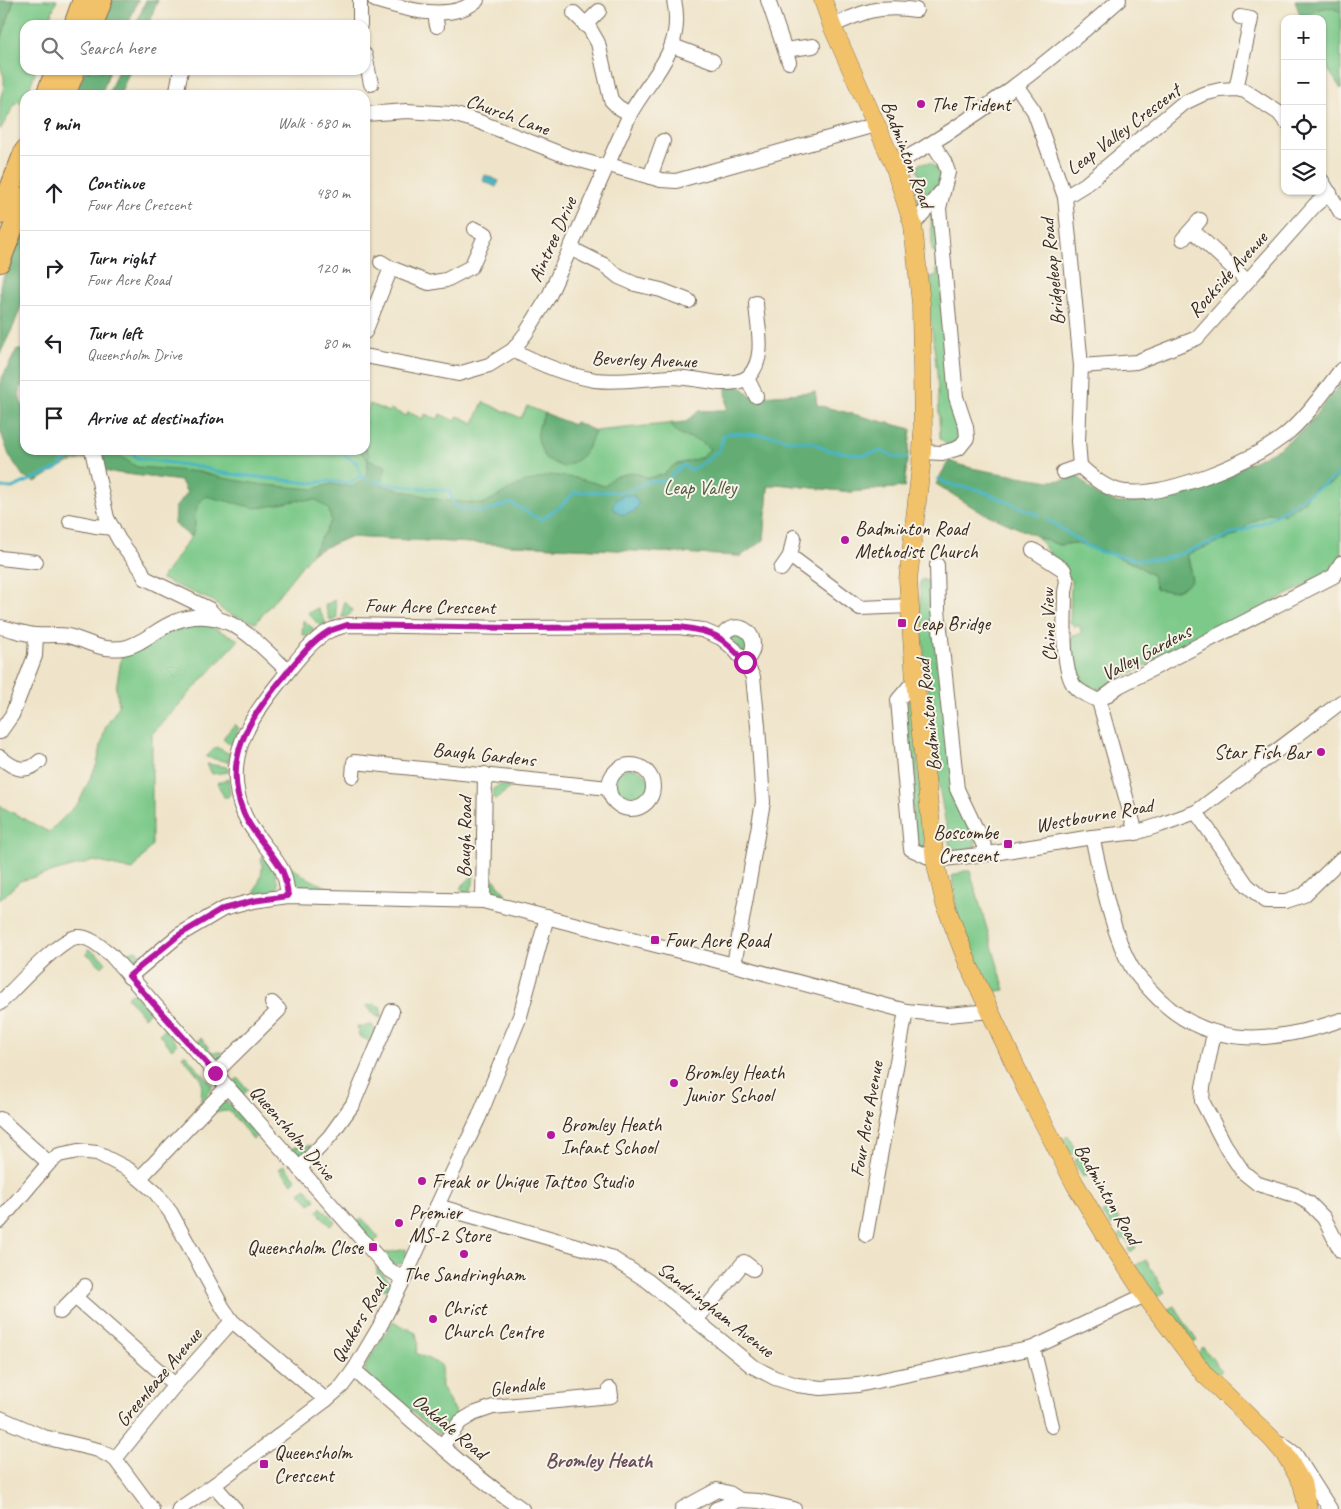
<!DOCTYPE html>
<html lang="en">
<head>
<meta charset="utf-8">
<style>
  :root { --surface:#fff; --page:#f6f6f6; --text:#202124; --muted:#757577; --line:#e0e0e0 }
  body { margin:0; font-family:Caveat,sans-serif; background:var(--page); color:var(--text) }
  .controls { position:absolute; right:15px; top:15px; display:grid; overflow:hidden; border-radius:10px; box-shadow:0 1px 4px #0004 }
  .controls button { width:45px; height:45px; display:grid; place-items:center; padding:0; border:0; border-bottom:1px solid var(--line); background:var(--surface); color:var(--text); font:25px sans-serif }
  .stop { position:absolute; width:15px; height:15px; margin:-11px; border:4px solid #b5179e; border-radius:50%; background:#fff }
  .stop.end { background:#b5179e; border-color:#fff; box-shadow:0 1px 5px #0008 }
  .list { margin:0; padding:0; list-style:none }
  h2 { display:flex; justify-content:space-between; align-items:center; height:65px; margin:0; padding:0 20px; font-size:21px }
  h2 small { font-size:16px; font-weight:400; color:var(--muted) }
  .list li { display:grid; grid-template-columns:32px 1fr auto; gap:15px; align-items:center; box-sizing:border-box; height:75px; padding:0 20px; border-top:1px solid var(--line) }
  .list b { display:block; font-size:19px; white-space:nowrap }
  .list p { margin:0; font-size:16px; white-space:nowrap; color:var(--muted) }
  .list em { font-size:16px; font-style:normal; color:var(--muted) }
  .icon { flex:none; width:28px; height:28px; fill:none; stroke:currentColor; stroke-width:2; stroke-linecap:round; stroke-linejoin:round }
  .map { position:relative; flex:none; width:1341px; height:1509px; overflow:hidden }
  .search { position:absolute; background:var(--surface); box-shadow:0 1px 4px #0004; left:20px; top:20px; width:350px; height:55px; display:flex; align-items:center; gap:12px; box-sizing:border-box; padding:0 18px; border-radius:15px; color:var(--muted); font-size:19px }
  .panel { position:absolute; background:var(--surface); box-shadow:0 1px 4px #0004; left:20px; top:90px; width:350px; height:365px; border-radius:15px }
  .map>svg:first-child { display:block }
  .green { fill:#7bc989; stroke:#5b7a54 }
  .forest { fill:#64ad75; stroke:#506c4a }
  .water { fill:#49b5c5; stroke:#427072 }
  .lines { fill:none; stroke-linecap:round; stroke-linejoin:round }
  .stream { stroke:#49b5c5; stroke-width:3 }
  .minor-casing { stroke:#7a6b5a; stroke-width:16 }
  .major-casing { stroke:#7a6b5a; stroke-width:19 }
  .highway-casing { stroke:#7a6b5a; stroke-width:22 }
  .minor { stroke:#fff; stroke-width:14 }
  .major { stroke:#f2c26a; stroke-width:18 }
  .highway { stroke:#f2c26a; stroke-width:20 }
  .route { stroke:#b5179e; stroke-width:6 }
  .poi-dot { fill:#b5179e; stroke:#f7f3e8; stroke-width:2 }
  .labels { text-anchor:middle; stroke-width:4; stroke-linejoin:round; paint-order:stroke }
  .poi-label { font-size:20px; fill:#3b2a1e; stroke:#f7f3e8; text-anchor:start }
  .street-label { font-size:20px; fill:#3b2a1e; stroke:#f7f3e8 }
  .park-label { font-size:20px; fill:#4e5a3e; stroke:#f7f3e8 }
  .neighbourhood-label { font-size:21px; font-weight:bold; fill:#6b4e5b; stroke:#f7f3e8 }
</style>
</head>
<body>
<div class="map">
<svg width="1341" height="1509" viewBox="0 0 1341 1509">
  <rect width="100%" height="100%" fill="#f7f3e8"/>
  <filter id="ink" filterUnits="userSpaceOnUse"><feTurbulence type="fractalNoise" baseFrequency=".02" numOctaves="2"/><feDisplacementMap in="SourceGraphic" scale="10" xChannelSelector="R" yChannelSelector="G"/><feConvolveMatrix kernelMatrix="1 2 1 2 8 2 1 2 1" color-interpolation-filters="sRGB"/></filter>
  <filter id="wash" filterUnits="userSpaceOnUse"><feTurbulence type="fractalNoise" baseFrequency=".0096" numOctaves="4" result="noise"/><feDisplacementMap in="SourceGraphic" scale="20" xChannelSelector="R" yChannelSelector="G"/><feGaussianBlur stdDeviation="1.12" result="paint"/><feColorMatrix in="noise" values="0 0 0 0 0 0 0 0 0 0 0 0 0 0 0 0 0 1.4 0 .05"/><feComposite in="paint" operator="in"/></filter>
  <g filter="url(#wash)">
    <rect width="100%" height="100%" fill="#efe4c9"/>
    <g class="green">
      <path d="M14,0H57L48,22L52,24L51,25H25V70H36L27,95H25L23,105L17,101L0,130V99L4,86V77L0,66V43Z"/>
      <path d="M1328,7L1336,9L1341,14V89L1322,60V19H1306L1309,13Z"/>
      <path d="M920,163H931C947,177 939,185 927,198L917,169Z"/>
      <path d="M915,174L924,200L919,206L912,176Z"/>
      <path d="M935,210L962,434L955,443L947,445L940,439L937,373L930,312L931,277L937,275L936,253L932,251L931,216Z"/>
      <path d="M744,389L751,397L815,392L817,405L911,429L904,487L851,492L777,484L768,487L764,540L741,556L349,537L312,553L256,623L232,615L222,610L213,601L161,579L191,537L201,483L103,471L98,450H365V411L366,412L370,404L389,412L390,409L406,416L408,412L423,419L425,414L438,419L440,414L455,421L458,416L474,423L483,402L521,418L527,406L573,425L575,422L595,431L686,422L699,411L727,410Z"/>
      <path d="M1341,474V556L1329,572L1317,580L1099,689C1069,689 1070,660 1070,638L1072,635L1081,634L1080,626H1074L1070,622L1071,580L1046,549L1038,537L1059,545L1075,543L1103,551L1135,564L1152,575L1191,569L1187,554L1237,535L1249,524L1268,513L1285,514L1304,501L1314,488L1331,483Z"/>
      <path d="M922,579L932,582L955,789L977,841L974,847L956,852L950,847L939,787L920,617V582Z"/>
      <path d="M335,600L337,619L330,621L325,605Z"/>
      <path d="M344,601L353,610L348,616L342,618Z"/>
      <path d="M318,608L326,623L320,626L308,613Z"/>
      <path d="M303,620L315,630L307,636L302,634Z"/>
      <path d="M204,623L239,640L152,734V845L133,870L94,861L20,881L0,900V806L49,832L79,802L97,764L105,728L119,706L116,688L122,654L172,631Z"/>
      <path d="M748,633L747,657L724,634Z"/>
      <path d="M913,699L925,848L916,847L902,707L906,701Z"/>
      <path d="M235,724L239,728L232,746L223,738Z"/>
      <path d="M216,747L230,754L228,762L206,757Z"/>
      <path d="M207,764L228,767V772L212,774Z"/>
      <circle cx="631" cy="787" r="19"/>
      <path d="M228,779L230,794L228,797H224L217,783Z"/>
      <path d="M499,785H507L510,788L495,800L492,794L493,789Z"/>
      <path d="M263,856L274,867L278,886L275,892L257,896L255,891C260,880 264,870 261,858Z"/>
      <path d="M283,860C299,874 322,888 343,891L295,890L291,884Z"/>
      <path d="M964,871H970L1005,990L991,992L966,941L956,909L952,876Z"/>
      <path d="M474,874C473,883 474,890 465,893L460,888Z"/>
      <path d="M494,879L505,893L504,895L495,892L491,883Z"/>
      <path d="M120,946L126,953L136,950L141,956L134,962L125,961L115,951Z"/>
      <path d="M88,949L99,955L106,963L102,967L91,957L87,954Z"/>
      <path d="M133,992L150,1012L144,1017L127,997Z"/>
      <path d="M374,1004L381,1007V1018L376,1016L366,1006Z"/>
      <path d="M372,1025L377,1033L373,1043L359,1036L357,1027Z"/>
      <path d="M164,1029L177,1044L172,1049L159,1034Z"/>
      <path d="M201,1038L212,1052H222V1057L219,1060L210,1058L196,1042Z"/>
      <path d="M185,1054L212,1085L211,1091L201,1101L202,1080L182,1056Z"/>
      <path d="M238,1078L248,1090L243,1095L232,1083Z"/>
      <path d="M227,1102L258,1135L253,1139L229,1111L212,1112L220,1103Z"/>
      <path d="M1068,1136L1077,1153L1071,1155L1062,1140Z"/>
      <path d="M313,1145L303,1155L298,1157L292,1150L295,1147Z"/>
      <path d="M1080,1156L1090,1174L1083,1176L1075,1164V1160Z"/>
      <path d="M284,1165L296,1179L292,1183L279,1169Z"/>
      <path d="M306,1188L316,1200L310,1204L300,1193Z"/>
      <path d="M1110,1206L1120,1221L1111,1226L1102,1213Z"/>
      <path d="M321,1207L335,1222L331,1226L317,1212Z"/>
      <path d="M362,1218L379,1238L372,1243L355,1223Z"/>
      <path d="M1125,1231L1136,1248L1130,1252L1128,1250L1130,1245L1125,1238L1122,1240L1119,1236Z"/>
      <path d="M406,1249L407,1258L403,1263C392,1267 389,1263 381,1254Z"/>
      <path d="M1146,1260L1165,1292L1157,1297L1136,1265Z"/>
      <path d="M376,1266L392,1284L391,1291L380,1288Z"/>
      <path d="M1174,1306L1197,1341L1189,1345L1165,1311Z"/>
      <path d="M393,1321L416,1333L418,1343L416,1353L441,1365L442,1388L459,1420L442,1437L367,1375L365,1370L366,1364Z"/>
      <path d="M1203,1347L1222,1371L1214,1377L1196,1356Z"/>
    </g>
    <g class="forest">
      <path d="M0,0H14L0,43Z"/>
      <path d="M113,0H138L128,25H103Z"/>
      <path d="M146,0H158L148,25H136Z"/>
      <path d="M1295,0H1341V14C1332,3 1314,7 1306,19H1301Z"/>
      <path d="M85,70H110L101,95H75Z"/>
      <path d="M118,70H130L120,95H108Z"/>
      <path d="M25,223V296L14,325L0,354V286Z"/>
      <path d="M17,349L25,351C25,358 26,365 25,372C23,385 14,396 25,408L23,418L25,419V450H85L87,458L68,463L35,482L23,476L9,455L0,430V382Z"/>
      <path d="M1341,383V474L1331,483L1314,488L1304,501L1285,514L1268,513L1249,524L1237,535L1187,554L1192,580C1179,592 1173,592 1156,589L1152,575L1135,564L1103,551L1075,543L1059,545L1038,537L979,511L936,484L949,460C962,470 1030,477 1050,481L1064,480L1077,475L1098,496L1119,503L1156,500L1227,474L1278,449L1305,428Z"/>
      <path d="M736,386L744,389L751,397L815,392L817,405L911,429L904,487L851,492L777,484L768,487L764,540L741,556L349,537L312,553L331,521L329,510L317,500H300L265,507L255,508L206,496C189,510 200,522 191,537L174,524L175,508L187,493L181,481L103,471L98,450H121V457L137,467L200,472L222,478L264,485L313,489L331,484L352,487L366,478L368,460L359,450H365V447L370,455L368,460L386,466L381,485L440,500L483,504L520,484L550,475L577,478L605,486L613,477L634,472L648,478L664,474L674,465L700,458L710,449C706,446 701,441 697,440C686,436 675,436 671,423L686,422L699,411L727,410L726,387Z"/>
      <path d="M545,413L573,425L575,422L595,431C587,451 584,459 563,467L545,458C537,438 534,434 545,413Z"/>
    </g>
    <g class="water">
      <path d="M485,175L499,181L496,187L483,181Z"/>
      <path d="M624,495L634,496L639,504L634,512L622,515L612,508L616,499Z"/>
    </g>
    <g class="lines">
      <g class="stream">
        <path d="M130,450L136,458L200,467L222,473L310,483L330,481L350,483L361,476"/>
        <path d="M337,450L357,463L361,476L368,480"/>
        <path d="M938,479L955,486L977,489L1039,515"/>
        <path d="M374,481L395,485L450,491L454,507L484,512L511,503L541,520L561,506L575,492H626L649,481H666L683,465L691,470L711,458L713,454L719,451L724,435L730,433L775,436L789,440L811,442L827,450L863,455L883,451L896,457L908,458"/>
        <path d="M0,487L12,488L58,468L67,459L85,450"/>
        <path d="M1047,519L1087,546L1101,552L1139,560L1163,559L1186,552L1267,521L1341,473"/>
      </g>
    </g>
  </g>
  <g filter="url(#ink)">
    <g class="lines">
      <g class="minor-casing">
        <g id="minor">
          <path d="M375,0C404,9 451,23 477,0"/>
          <path d="M768,0L789,62"/>
          <path d="M435,13L437,26"/>
          <path d="M574,13L590,29L598,43L611,100L618,107L630,114"/>
          <path d="M360,25V0"/>
          <path d="M585,25L599,11"/>
          <path d="M832,26C864,11 880,5 916,10"/>
          <path d="M673,46L713,61"/>
          <path d="M785,50L813,46"/>
          <path d="M365,55L371,84"/>
          <path d="M1016,85L1034,111L1065,197L1081,366L1078,441L1080,466"/>
          <path d="M1236,89L1251,19L1240,17"/>
          <path d="M177,95V90L181,70"/>
          <path d="M365,114L407,111L452,114L477,121L569,157L605,167"/>
          <path d="M894,165C976,120 1050,61 1119,0"/>
          <path d="M616,167L661,180L676,181L875,125"/>
          <path d="M650,177L663,141"/>
          <path d="M1322,181L1341,213"/>
          <path d="M1065,197L1086,184L1182,104L1203,94L1220,90L1236,89L1245,91L1279,113L1285,121"/>
          <path d="M913,225L941,192"/>
          <path d="M1192,230L1247,281"/>
          <path d="M1183,239L1200,220"/>
          <path d="M570,248L604,265L619,277L635,284L661,290L689,301"/>
          <path d="M391,268L429,283L446,280L471,267L486,234L475,229"/>
          <path d="M365,332L391,268L381,262"/>
          <path d="M513,350C539,364 566,375 595,380C620,383 646,378 671,377C687,377 704,381 720,383C729,383 742,383 749,376C767,357 757,326 756,303"/>
          <path d="M365,356L458,374L489,365L513,350L526,333L549,296L630,114C652,74 685,51 674,0"/>
          <path d="M1081,366L1136,362L1197,338L1315,205L1330,193"/>
          <path d="M747,378L756,396"/>
          <path d="M92,450L107,518L119,540L141,569L145,578L209,609L217,618"/>
          <path d="M922,452L942,453L959,448L967,438L966,427L956,397L939,208L948,172L944,161L933,144"/>
          <path d="M1080,466C1093,478 1107,490 1125,492C1167,497 1250,462 1284,436C1306,418 1323,393 1341,370"/>
          <path d="M1063,472L1080,466"/>
          <path d="M70,521L95,526L113,528"/>
          <path d="M794,537L790,556L860,608L910,606"/>
          <path d="M1033,550L1064,570L1067,581L1065,592C1065,616 1061,664 1073,684C1078,693 1090,696 1099,701"/>
          <path d="M0,558L36,562"/>
          <path d="M937,565L938,610L957,789L988,854"/>
          <path d="M781,569L790,556"/>
          <path d="M0,627C11,629 22,633 34,635C45,636 56,634 68,636C89,641 98,651 123,648C141,645 157,629 174,622C225,602 255,641 288,671"/>
          <path d="M721,638C736,612 768,638 745,662"/>
          <path d="M915,680L898,700L911,849L935,860L988,854L1092,837L1138,832L1160,825L1196,812L1341,702"/>
          <path d="M0,732L12,715L35,656L36,635"/>
          <path d="M0,757C13,768 25,775 40,761"/>
          <circle cx="631" cy="787" r="22"/>
          <path d="M353,776L354,762L609,788"/>
          <path d="M1196,812L1247,885L1265,901H1286L1304,895L1341,859"/>
          <path d="M1136,833L1099,701L1119,686L1334,576L1341,563"/>
          <path d="M1092,837C1102,878 1111,932 1132,968C1139,979 1150,990 1159,999C1212,1051 1277,1042 1341,1020"/>
          <path d="M288,896C287,888 286,878 282,870C271,850 253,835 244,814C221,760 249,720 281,680C295,663 310,641 329,631C335,628 341,627 347,625L513,628L679,627L702,630L721,638L734,649L745,662L753,677L758,726L763,802L734,965"/>
          <path d="M483,901L485,774"/>
          <path d="M129,977L179,935L223,909L253,901L288,896L483,901L734,965L906,1011L948,1015L991,1011"/>
          <path d="M0,1003C14,989 59,939 77,937C90,936 102,948 111,955L388,1269L404,1279"/>
          <path d="M1214,1033L1203,1087L1202,1101L1225,1145L1243,1172L1258,1184L1295,1195L1309,1203L1324,1218L1341,1251"/>
          <path d="M215,1073L279,1010L272,1003"/>
          <path d="M0,1119L49,1163"/>
          <path d="M299,1169L330,1136L353,1104L392,1011"/>
          <path d="M140,1178L227,1087"/>
          <path d="M437,1206L584,1248L610,1257L648,1281L752,1366L775,1378L797,1385L821,1388L858,1385L1033,1348L1145,1295"/>
          <path d="M0,1221L49,1163L59,1155L78,1151L97,1153L128,1169L155,1192L171,1213L223,1308L232,1321L326,1400"/>
          <path d="M866,1235L906,1011"/>
          <path d="M85,1286L75,1297L175,1385"/>
          <path d="M60,1312L75,1297"/>
          <path d="M696,1320L744,1262L753,1269"/>
          <path d="M1033,1348L1052,1426"/>
          <path d="M354,1370C409,1417 462,1468 522,1509"/>
          <path d="M0,1418L44,1437L98,1450L115,1459L152,1509"/>
          <path d="M1280,1443L1295,1454L1330,1509"/>
          <path d="M442,1446L460,1422L473,1414L493,1407L611,1396L610,1389"/>
          <path d="M115,1459L175,1385L232,1321"/>
          <path d="M214,1485L235,1509"/>
          <path d="M179,1509L214,1485L326,1400L342,1386L354,1370L380,1326L404,1279L448,1182L479,1117L520,1016L547,917"/>
          <path d="M682,1509L717,1490L729,1493L740,1500"/>
          <path d="M716,1509L740,1500L759,1501L794,1509"/>
        </g>
      </g>
      <g class="major-casing">
        <path id="major" d="M823,0L832,26L894,165L913,225L921,304L923,432L921,466L908,580L910,609L915,680L935,860L945,904L969,966L1026,1089L1075,1184L1103,1231L1145,1295L1204,1374L1271,1438L1285,1454L1302,1483L1308,1509"/>
      </g>
      <g class="highway-casing">
        <g id="highway">
          <path d="M74,25L83,0"/>
          <path d="M93,25L102,0"/>
          <path d="M46,95L56,70"/>
          <path d="M65,95L75,70"/>
          <path d="M0,214L25,150"/>
          <path d="M0,262L25,197"/>
        </g>
      </g>
      <use href="#minor" class="minor"/>
      <use href="#major" class="major"/>
      <use href="#highway" class="highway"/>
    </g>
  </g>
  <g class="lines" filter="url(#ink)">
    <path class="route" d="M215,1073L129,976L179,935L223,909L253,901L288,896C287,888 286,878 282,870C271,850 253,835 244,814C221,760 249,720 281,680C295,663 310,642 329,631C335,629 341,627 347,625L513,628L679,627C712,631 723,636 745,662"/>
  </g>
  <g class="poi-dot">
    <circle cx="921" cy="104" r="5"/>
    <circle cx="845" cy="540" r="5"/>
    <rect x="897" y="618" width="10" height="10" rx="2.5"/>
    <circle cx="1321" cy="752" r="5"/>
    <rect x="1003" y="839" width="10" height="10" rx="2.5"/>
    <rect x="650" y="935" width="10" height="10" rx="2.5"/>
    <circle cx="674" cy="1083" r="5"/>
    <circle cx="551" cy="1135" r="5"/>
    <circle cx="422" cy="1181" r="5"/>
    <circle cx="399" cy="1223" r="5"/>
    <rect x="368" y="1242" width="10" height="10" rx="2.5"/>
    <circle cx="464" cy="1254" r="5"/>
    <circle cx="433" cy="1319" r="5"/>
    <rect x="259" y="1459" width="10" height="10" rx="2.5"/>
  </g>
  <g class="labels">
    <g class="poi-label">
      <text x="931" y="111">The Trident</text>
      <text x="855" y="535">Badminton Road<tspan x="855" dy="23">Methodist Church</tspan></text>
      <text x="912" y="630">Leap Bridge</text>
      <text x="1311" y="759" text-anchor="end">Star Fish Bar</text>
      <text x="998" y="839" text-anchor="end">Boscombe<tspan x="998" dy="23">Crescent</tspan></text>
      <text x="665" y="947">Four Acre Road</text>
      <text x="684" y="1079">Bromley Heath<tspan x="684" dy="23">Junior School</tspan></text>
      <text x="561" y="1131">Bromley Heath<tspan x="561" dy="23">Infant School</tspan></text>
      <text x="432" y="1188">Freak or Unique Tattoo Studio</text>
      <text x="409" y="1219">Premier<tspan x="409" dy="23">MS-2 Store</tspan></text>
      <text x="363" y="1254" text-anchor="end">Queensholm Close</text>
      <text x="464" y="1281" text-anchor="middle">The Sandringham</text>
      <text x="443" y="1315">Christ<tspan x="443" dy="23">Church Centre</tspan></text>
      <text x="274" y="1459">Queensholm<tspan x="274" dy="23">Crescent</tspan></text>
    </g>
    <g class="street-label">
      <text transform="translate(508 114) rotate(20)" y="7">Church Lane</text>
      <text transform="translate(1123 129) rotate(-37)" y="7">Leap Valley Crescent</text>
      <text transform="translate(908 154) rotate(69)" y="7">Badminton Road</text>
      <text transform="translate(552 239) rotate(-66)" y="7">Aintree Drive</text>
      <text transform="translate(1052 272) rotate(-96)" y="7">Bridgeleap Road</text>
      <text transform="translate(1227 274) rotate(-48)" y="7">Rockside Avenue</text>
      <text transform="translate(644 359) rotate(2)" y="7">Beverley Avenue</text>
      <text transform="translate(430 606) rotate(1)" y="7">Four Acre Crescent</text>
      <text transform="translate(1048 625) rotate(-92)" y="7">Chine View</text>
      <text transform="translate(1146 652) rotate(-28)" y="7">Valley Gardens</text>
      <text transform="translate(928 715) rotate(-96)" y="7">Badminton Road</text>
      <text transform="translate(484 754) rotate(6)" y="7">Baugh Gardens</text>
      <text transform="translate(1094 815) rotate(-10)" y="7">Westbourne Road</text>
      <text transform="translate(464 837) rotate(-89)" y="7">Baugh Road</text>
      <text transform="translate(866 1119) rotate(-80)" y="7">Four Acre Avenue</text>
      <text transform="translate(293 1132) rotate(49)" y="7">Queensholm Drive</text>
      <text transform="translate(1108 1194) rotate(60)" y="7">Badminton Road</text>
      <text transform="translate(716 1309) rotate(38)" y="7">Sandringham Avenue</text>
      <text transform="translate(358 1321) rotate(-60)" y="7">Quakers Road</text>
      <text transform="translate(158 1377) rotate(-50)" y="7">Greenleaze Avenue</text>
      <text transform="translate(517 1386) rotate(-7)" y="7">Glendale</text>
      <text transform="translate(450 1426) rotate(40)" y="7">Oakdale Road</text>
    </g>
    <g class="park-label">
      <text x="700" y="494">Leap Valley</text>
    </g>
    <g class="neighbourhood-label">
      <text x="599" y="1467">Bromley Heath</text>
    </g>
  </g>
</svg>
<div class="controls">
<button>+</button>
<button>−</button>
<button><svg class="icon" aria-label="locate" viewBox="0 0 24 24"><circle cx="12" cy="12" r="6"/><path d="M12 2v4M12 18v4M2 12h4M18 12h4"/></svg></button>
<button><svg class="icon" aria-label="layers" viewBox="0 0 24 24"><path d="M12 4l9 5-9 5-9-5zM3 14l9 5 9-5"/></svg></button>
</div>
<div class="stop" style="left:745px;top:662px"></div>
<div class="stop end" style="left:215px;top:1073px"></div>
<div class="search"><svg class="icon" aria-label="search" viewBox="0 0 24 24"><circle cx="10" cy="10" r="6"/><path d="M15 15l6 6"/></svg>Search here</div>
<section class="panel">
<h2>9 min<small>Walk · 680 m</small></h2>
<ul class="list">
<li><svg class="icon" aria-label="ahead" viewBox="0 0 24 24"><path d="M12 20V5M6 11l6-6 6 6"/></svg><div><b>Continue</b><p>Four Acre Crescent</p></div><em>480 m</em></li>
<li><svg class="icon" aria-label="right" viewBox="0 0 24 24"><path d="M7 20v-9h11M14 6l5 5-5 5"/></svg><div><b>Turn right</b><p>Four Acre Road</p></div><em>120 m</em></li>
<li><svg class="icon" aria-label="left" viewBox="0 0 24 24"><path d="M17 20v-9H6M10 6l-5 5 5 5"/></svg><div><b>Turn left</b><p>Queensholm Drive</p></div><em>80 m</em></li>
<li><svg class="icon" aria-label="arrive" viewBox="0 0 24 24"><path d="M6 21V4h12l-3 4 3 4H6"/></svg><div><b>Arrive at destination</b></div></li>
</ul>
</section>
</div>
</body>
</html>
